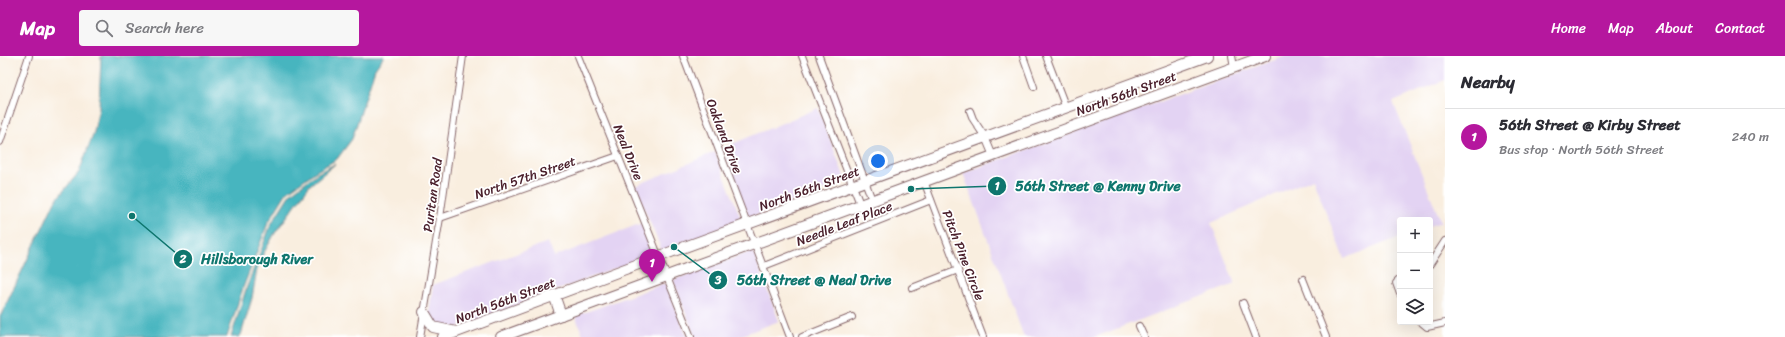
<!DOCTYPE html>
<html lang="en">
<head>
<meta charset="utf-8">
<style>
  :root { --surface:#fff; --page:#f7f7f7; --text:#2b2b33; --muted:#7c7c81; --line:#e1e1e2; --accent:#b5179e }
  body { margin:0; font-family:Sriracha,sans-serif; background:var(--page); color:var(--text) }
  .controls { position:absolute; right:12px; bottom:12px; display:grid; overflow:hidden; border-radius:4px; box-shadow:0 4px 16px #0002 }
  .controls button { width:36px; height:36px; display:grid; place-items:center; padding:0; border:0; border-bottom:1px solid var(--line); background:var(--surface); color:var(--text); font:20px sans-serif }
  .you { position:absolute; left:878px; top:105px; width:14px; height:14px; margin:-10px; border:3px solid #fff; border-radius:50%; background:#1a73e8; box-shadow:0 0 0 6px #1a73e833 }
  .badge { display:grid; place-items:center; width:26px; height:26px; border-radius:50%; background:var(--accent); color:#fff; font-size:13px; font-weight:700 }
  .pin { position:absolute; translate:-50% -33px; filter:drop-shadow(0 1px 2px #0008) }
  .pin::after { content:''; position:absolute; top:21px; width:14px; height:12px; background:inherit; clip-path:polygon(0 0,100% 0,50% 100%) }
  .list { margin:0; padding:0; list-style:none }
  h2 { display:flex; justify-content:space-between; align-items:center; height:52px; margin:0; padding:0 16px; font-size:17px }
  h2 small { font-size:13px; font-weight:400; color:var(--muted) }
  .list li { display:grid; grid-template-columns:26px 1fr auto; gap:12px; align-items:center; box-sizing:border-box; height:56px; padding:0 16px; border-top:1px solid var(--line) }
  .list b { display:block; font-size:15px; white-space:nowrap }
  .list p { margin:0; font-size:13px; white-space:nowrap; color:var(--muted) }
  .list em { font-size:13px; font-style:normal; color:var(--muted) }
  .icon { flex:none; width:22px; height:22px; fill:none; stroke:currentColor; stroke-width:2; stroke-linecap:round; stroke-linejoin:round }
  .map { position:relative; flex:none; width:1445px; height:281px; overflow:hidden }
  header { display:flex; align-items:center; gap:24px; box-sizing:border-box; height:56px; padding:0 20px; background:var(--accent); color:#fff }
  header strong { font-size:19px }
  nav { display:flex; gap:22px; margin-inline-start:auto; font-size:14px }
  .search { width:280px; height:36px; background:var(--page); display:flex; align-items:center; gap:10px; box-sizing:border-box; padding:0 14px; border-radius:4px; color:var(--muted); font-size:15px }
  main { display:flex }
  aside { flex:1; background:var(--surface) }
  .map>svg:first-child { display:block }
  .built { fill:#e3d3f3 }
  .water { fill:#46b5bf; stroke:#486a75 }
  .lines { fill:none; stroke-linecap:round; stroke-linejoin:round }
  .street-casing { stroke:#87676a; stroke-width:8 }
  .primary-casing { stroke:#87676a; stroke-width:12 }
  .street { stroke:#fff; stroke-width:6 }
  .primary { stroke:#fff; stroke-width:10 }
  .labels { text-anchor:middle; stroke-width:3.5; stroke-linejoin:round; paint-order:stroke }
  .street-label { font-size:13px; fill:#4a1f2b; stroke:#fff }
  .leader { fill:none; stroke:#0f766e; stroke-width:1.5 }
  .callout-dot { fill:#0f766e; stroke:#fff; stroke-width:1.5 }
  .mark-label { font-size:12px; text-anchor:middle; font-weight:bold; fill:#fff }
  .callout-label { font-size:14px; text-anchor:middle; font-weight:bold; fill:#0f766e; stroke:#fff; stroke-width:3.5; stroke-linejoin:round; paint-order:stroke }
</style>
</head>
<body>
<header>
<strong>Map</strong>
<div class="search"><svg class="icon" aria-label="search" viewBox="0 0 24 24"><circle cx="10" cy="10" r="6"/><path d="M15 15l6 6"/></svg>Search here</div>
<nav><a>Home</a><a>Map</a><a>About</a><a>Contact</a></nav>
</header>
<main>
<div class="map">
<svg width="1445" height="281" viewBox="0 0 1445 281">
  <rect width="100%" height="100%" fill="#fff"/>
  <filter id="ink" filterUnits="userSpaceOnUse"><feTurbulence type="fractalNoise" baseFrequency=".025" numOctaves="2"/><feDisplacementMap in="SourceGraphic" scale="8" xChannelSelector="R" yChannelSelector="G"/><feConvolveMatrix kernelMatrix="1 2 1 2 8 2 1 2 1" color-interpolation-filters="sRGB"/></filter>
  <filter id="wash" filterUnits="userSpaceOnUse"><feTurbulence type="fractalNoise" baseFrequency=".012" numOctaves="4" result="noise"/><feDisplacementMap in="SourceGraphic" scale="16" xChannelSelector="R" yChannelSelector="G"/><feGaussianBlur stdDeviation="0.9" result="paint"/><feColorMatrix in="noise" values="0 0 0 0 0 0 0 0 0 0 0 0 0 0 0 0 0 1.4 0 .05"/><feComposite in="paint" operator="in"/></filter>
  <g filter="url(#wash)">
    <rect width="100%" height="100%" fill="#f9eedf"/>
    <g class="built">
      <path d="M1286,0H1445V24L1393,46L1441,166L1430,170V164H1400V181L1344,203L1313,122L1211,167L1235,228L1095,281H1024L963,117Z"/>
      <path d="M818,52L846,125L749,162L723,92Z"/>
      <path d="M715,96L742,165L662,195L635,130Z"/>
      <path d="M642,167L654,198L456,272L436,268L429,258L433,229L548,186L554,201Z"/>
      <path d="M753,195L779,265L737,281H695L673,224Z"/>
      <path d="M666,227L687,281H584L575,260Z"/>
    </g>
    <g class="water">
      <path d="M101,0H384L375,13L352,83L337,103L315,116L287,136L268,167L243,232L227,281H0V261L55,145L79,116L94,76L99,52Z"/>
      <path d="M335,108L310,129L275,177L258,207L252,242L241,279L239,281H231L246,233L271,168L290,138L316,118Z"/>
    </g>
  </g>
  <g filter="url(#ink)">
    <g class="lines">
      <g class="street-casing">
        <g id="street">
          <path d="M578,0L691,281"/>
          <path d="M683,0L790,281"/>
          <path d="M802,0L860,148"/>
          <path d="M819,0L872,144"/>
          <path d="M1023,0L1034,31"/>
          <path d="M1046,0L1066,52"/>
          <path d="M1232,0L1234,11"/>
          <path d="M970,55L973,63L985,81L993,100"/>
          <path d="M0,86L29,0"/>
          <path d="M924,125L983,281"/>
          <path d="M440,162L618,100"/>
          <path d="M1430,208L1445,185"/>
          <path d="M764,210L931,144"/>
          <path d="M1303,223L1326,281"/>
          <path d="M1400,223L1396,227L1400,238"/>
          <path d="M912,232L958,214"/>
          <path d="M1243,247L1256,281"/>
          <path d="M1421,266L1427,271L1445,267"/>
          <path d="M1139,270L1144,281"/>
          <path d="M420,281L440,162L463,0"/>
          <path d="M802,281L852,261"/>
        </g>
      </g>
      <g class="primary-casing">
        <g id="primary">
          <path d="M554,239L561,259"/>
          <path d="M424,256L433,271L456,276"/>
          <path d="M443,281L660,200L1207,0"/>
          <path d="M501,281L1265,0"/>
        </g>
      </g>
      <use href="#street" class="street"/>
      <use href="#primary" class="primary"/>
    </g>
  </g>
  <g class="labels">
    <g class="street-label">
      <text transform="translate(1126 37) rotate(-20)" y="5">North 56th Street</text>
      <text transform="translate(725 80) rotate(69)" y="5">Oakland Drive</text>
      <text transform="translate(629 96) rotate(68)" y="5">Neal Drive</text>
      <text transform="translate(525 121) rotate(-19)" y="5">North 57th Street</text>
      <text transform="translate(809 132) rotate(-20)" y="5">North 56th Street</text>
      <text transform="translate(432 139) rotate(-82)" y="5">Puritan Road</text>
      <text transform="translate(844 167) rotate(-21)" y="5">Needle Leaf Place</text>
      <text transform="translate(964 199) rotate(69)" y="5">Pitch Pine Circle</text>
      <text transform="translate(505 244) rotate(-21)" y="5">North 56th Street</text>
    </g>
  </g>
  <path class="leader" d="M911 133L997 130M132 160L183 203M674 191L718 224"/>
  <g class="callout-dot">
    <circle cx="911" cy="133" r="4"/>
    <circle cx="132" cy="160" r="4"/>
    <circle cx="674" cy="191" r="4"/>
    <circle cx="997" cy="130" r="10"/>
    <circle cx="183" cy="203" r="10"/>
    <circle cx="718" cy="224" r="10"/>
  </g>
  <g class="mark-label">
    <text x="997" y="134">1</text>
    <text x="183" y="207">2</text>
    <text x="718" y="228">3</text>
  </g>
  <g class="callout-label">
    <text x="1098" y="135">56th Street @ Kenny Drive</text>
    <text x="257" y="208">Hillsborough River</text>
    <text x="814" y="229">56th Street @ Neal Drive</text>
  </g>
</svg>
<div class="controls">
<button>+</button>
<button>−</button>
<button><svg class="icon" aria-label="layers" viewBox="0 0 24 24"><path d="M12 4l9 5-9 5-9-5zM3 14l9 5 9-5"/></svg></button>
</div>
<div class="you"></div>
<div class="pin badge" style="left:652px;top:226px">1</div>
</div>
<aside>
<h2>Nearby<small></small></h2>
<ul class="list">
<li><span class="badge">1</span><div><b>56th Street @ Kirby Street</b><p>Bus stop · North 56th Street</p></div><em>240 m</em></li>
</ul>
</aside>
</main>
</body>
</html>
